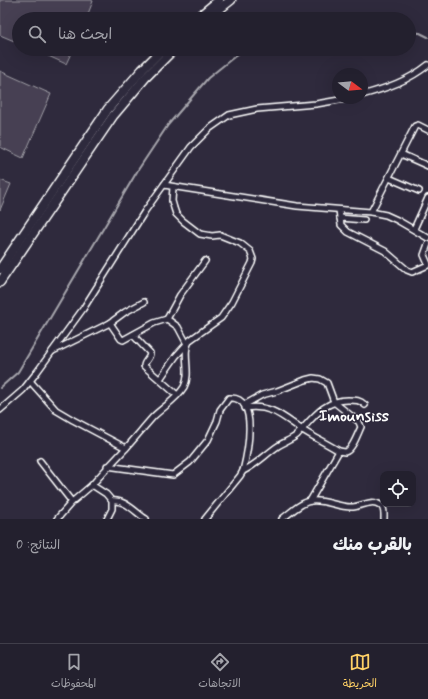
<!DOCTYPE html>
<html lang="ar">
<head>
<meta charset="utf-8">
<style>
  :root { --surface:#23202e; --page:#2f2d3a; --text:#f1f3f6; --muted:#a3a3aa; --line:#403e4a; --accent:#ffd166 }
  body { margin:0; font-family:Mynerve,"Playpen Sans Arabic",sans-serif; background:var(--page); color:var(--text); direction:rtl }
  .controls { position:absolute; right:12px; bottom:12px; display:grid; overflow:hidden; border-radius:8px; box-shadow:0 4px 16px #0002 }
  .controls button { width:36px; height:36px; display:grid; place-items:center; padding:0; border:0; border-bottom:1px solid var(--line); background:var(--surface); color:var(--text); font:20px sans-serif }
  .compass { position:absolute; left:332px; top:68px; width:36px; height:36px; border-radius:50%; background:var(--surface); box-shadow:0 4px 16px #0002; rotate:106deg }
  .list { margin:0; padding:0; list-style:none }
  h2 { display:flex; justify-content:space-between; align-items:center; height:52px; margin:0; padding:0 16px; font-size:17px }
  h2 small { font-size:13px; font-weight:400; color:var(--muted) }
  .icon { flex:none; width:22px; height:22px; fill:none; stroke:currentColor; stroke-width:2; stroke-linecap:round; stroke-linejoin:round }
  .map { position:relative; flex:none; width:428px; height:519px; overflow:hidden; direction:ltr }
  .search { position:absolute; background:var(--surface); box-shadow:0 4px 16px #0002; left:12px; right:12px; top:12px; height:44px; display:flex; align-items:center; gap:10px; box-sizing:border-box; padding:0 14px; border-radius:22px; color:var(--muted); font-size:15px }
  .sheet { height:124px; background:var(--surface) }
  nav { display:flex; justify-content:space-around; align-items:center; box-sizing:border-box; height:56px; border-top:1px solid var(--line); background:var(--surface); font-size:11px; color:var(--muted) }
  nav a { display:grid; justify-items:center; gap:2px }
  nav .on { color:var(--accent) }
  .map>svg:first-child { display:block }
  .green { fill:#464152; stroke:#a2a0a8 }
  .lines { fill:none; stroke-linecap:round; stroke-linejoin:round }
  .stream { stroke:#a7a6ad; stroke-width:2 }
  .minor-casing { stroke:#fff; stroke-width:8 }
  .trunk-casing { stroke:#fff; stroke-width:11 }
  .minor { stroke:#2f2a3d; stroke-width:5 }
  .trunk { stroke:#2f2a3d; stroke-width:8 }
  .labels { text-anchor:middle; stroke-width:3; stroke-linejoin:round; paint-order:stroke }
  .quarter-label { font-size:16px; font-weight:bold; fill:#fff; stroke:#2f2a3d }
</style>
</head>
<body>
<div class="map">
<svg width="428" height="519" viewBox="0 0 428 519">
  <rect width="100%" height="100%" fill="#2f2a3d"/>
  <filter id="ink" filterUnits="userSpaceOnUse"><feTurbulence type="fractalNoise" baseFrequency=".025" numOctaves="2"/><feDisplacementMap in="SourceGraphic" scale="8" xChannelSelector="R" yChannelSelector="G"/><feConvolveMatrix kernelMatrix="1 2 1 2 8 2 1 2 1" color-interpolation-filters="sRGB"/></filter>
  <g filter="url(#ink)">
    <g class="green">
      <path d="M0,0H91L93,1L86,19H19V43L0,35Z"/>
      <path d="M33,49H73L66,64Z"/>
      <path d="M0,71L51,94L23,158L0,147Z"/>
      <path d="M0,180L11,184L0,210Z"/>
    </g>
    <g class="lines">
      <g class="stream">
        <path d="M409,32L420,33L428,37"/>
        <path d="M0,388L18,372L138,170L168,125L208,78L244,49"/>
      </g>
      <g class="minor-casing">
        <g id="minor">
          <path d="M362,95C387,88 408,81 428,65"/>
          <path d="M401,154L428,166"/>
          <path d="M389,178L419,191"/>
          <path d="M164,185L297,206L371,212L386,215L397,220L428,238"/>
          <path d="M339,210L341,225L348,232L385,251L407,270L412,272L428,265"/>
          <path d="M371,212L415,126L418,125L428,130"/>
          <path d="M340,218L364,220"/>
          <path d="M414,229L428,198"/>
          <path d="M428,244L424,255L428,264"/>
          <path d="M110,323L125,312L144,302"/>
          <path d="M133,335L150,353C150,359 144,361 144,366L177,395"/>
          <path d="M53,351L110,323L121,339L123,340L154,323L167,319"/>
          <path d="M160,379L176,356L187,344L178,327L167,319L180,295L205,261"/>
          <path d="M30,381L56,410L73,420L126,448"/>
          <path d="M244,405L262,395L277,391L305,380L313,378L320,379L327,383L334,402L359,422L361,427C358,433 352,451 345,452C345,452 339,451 339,451C326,443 313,437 301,429C282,416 270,404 245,408"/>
          <path d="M0,410L23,390L37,372L83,309L145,211L191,147L209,129L229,115L257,109L316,104L351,98"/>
          <path d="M40,461L72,502L92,485"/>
          <path d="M107,466L173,475L190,462L208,440L217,421L220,410L229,398C260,395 247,455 243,471L240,476L205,519"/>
          <path d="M243,471C256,465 266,454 278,446C284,442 291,440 297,435C312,419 324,400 348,400C356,400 360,400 365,405"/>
          <path d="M112,501C125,499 136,513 146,519"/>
          <path d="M310,501L339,451"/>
          <path d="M57,519L72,502"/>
          <path d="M107,519L112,509V501L106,494L92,485C103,472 115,460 127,447C136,437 144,427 153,417C163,407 176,400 184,387C192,373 181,352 190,340L221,318L232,302L252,263L253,259L250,251L240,243L220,235L212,236L200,234L183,221L176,214L174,208L172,201L173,187"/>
          <path d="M282,519C290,513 301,502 311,501C325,499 339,508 353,507C362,506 372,499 380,505C385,508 384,514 384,519"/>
        </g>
      </g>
      <g class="trunk-casing">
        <g id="trunk">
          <path d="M196,19L219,0"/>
          <path d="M207,19L231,0"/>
          <path d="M0,269L108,109L142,70L163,49"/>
          <path d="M0,282L113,116L146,77L174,49"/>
        </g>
      </g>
      <use href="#minor" class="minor"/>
      <use href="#trunk" class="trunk"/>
    </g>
  </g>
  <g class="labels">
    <g class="quarter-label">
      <text x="354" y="421">Imounsiss</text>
    </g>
  </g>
</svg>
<div class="controls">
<button><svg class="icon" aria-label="locate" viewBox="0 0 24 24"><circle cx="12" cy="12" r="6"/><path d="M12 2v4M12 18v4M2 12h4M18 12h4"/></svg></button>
</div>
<svg class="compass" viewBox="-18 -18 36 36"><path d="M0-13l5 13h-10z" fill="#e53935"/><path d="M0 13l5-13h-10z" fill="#a3a3aa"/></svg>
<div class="search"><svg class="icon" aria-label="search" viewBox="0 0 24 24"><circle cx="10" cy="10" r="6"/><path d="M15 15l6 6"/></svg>ابحث هنا</div>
</div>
<section class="sheet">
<h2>بالقرب منك<small>النتائج: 0</small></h2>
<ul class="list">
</ul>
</section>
<nav>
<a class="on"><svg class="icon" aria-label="map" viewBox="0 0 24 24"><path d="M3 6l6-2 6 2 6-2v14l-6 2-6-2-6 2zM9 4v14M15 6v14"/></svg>الخريطة</a>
<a><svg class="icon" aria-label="directions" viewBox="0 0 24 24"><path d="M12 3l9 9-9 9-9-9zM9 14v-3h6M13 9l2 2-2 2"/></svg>الاتجاهات</a>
<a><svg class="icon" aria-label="saved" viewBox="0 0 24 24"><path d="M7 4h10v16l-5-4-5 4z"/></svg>المحفوظات</a>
</nav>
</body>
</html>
